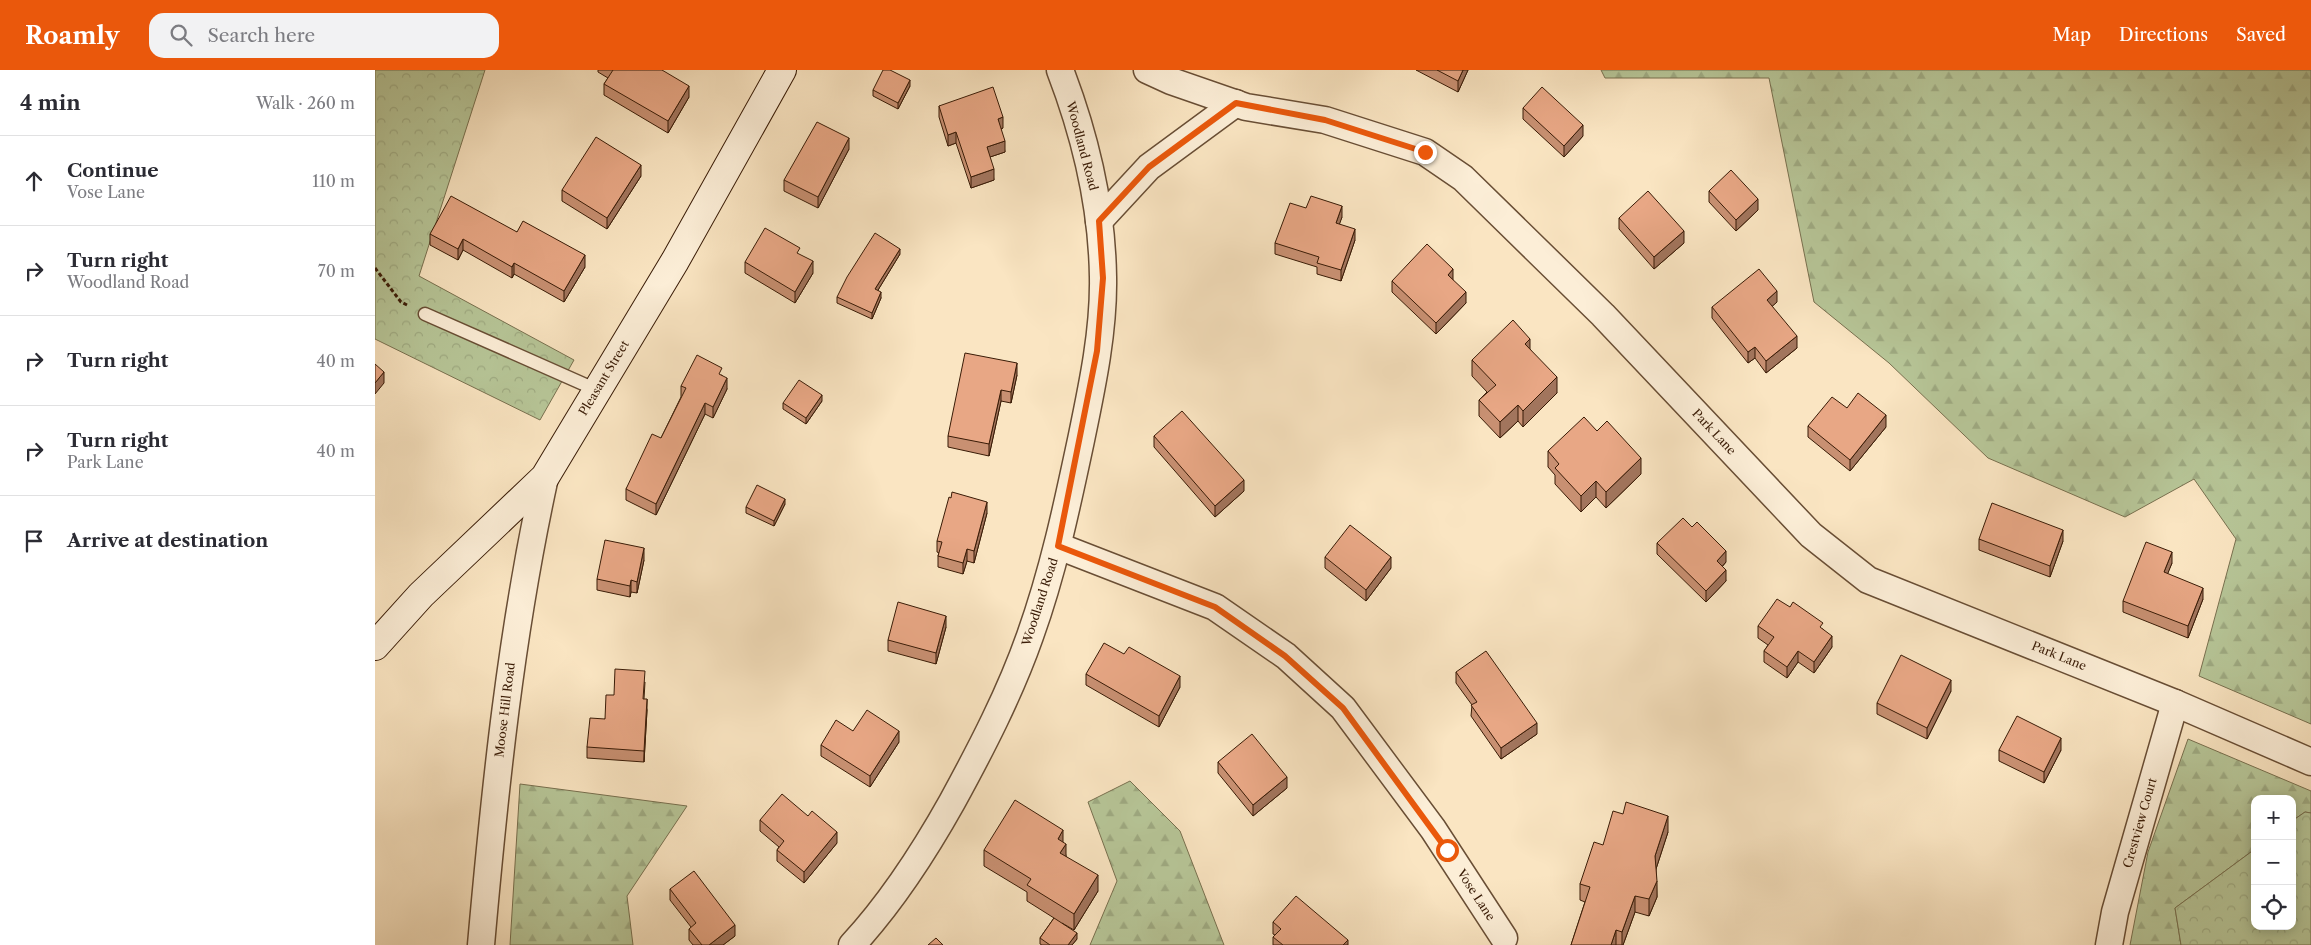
<!DOCTYPE html>
<html lang="en">
<head>
<meta charset="utf-8">
<style>
  :root { --surface:#fff; --page:#f2f2f3; --text:#2b2b33; --muted:#7c7c81; --line:#e1e1e2; --accent:#ea580c }
  body { margin:0; font-family:"Libre Caslon Text",serif; background:var(--page); color:var(--text) }
  .controls { position:absolute; right:15px; bottom:15px; display:grid; overflow:hidden; border-radius:10px; box-shadow:0 2px 12px #0003 }
  .controls button { width:45px; height:45px; display:grid; place-items:center; padding:0; border:0; border-bottom:1px solid var(--line); background:var(--surface); color:var(--text); font:25px sans-serif }
  .stop { position:absolute; width:15px; height:15px; margin:-11px; border:4px solid #ea580c; border-radius:50%; background:#fff }
  .stop.end { background:#ea580c; border-color:#fff; box-shadow:0 1px 5px #0008 }
  .list { margin:0; padding:0; list-style:none }
  h2 { display:flex; justify-content:space-between; align-items:center; height:65px; margin:0; padding:0 20px; font-size:21px }
  h2 small { font-size:16px; font-weight:400; color:var(--muted) }
  .list li { display:grid; grid-template-columns:32px 1fr auto; gap:15px; align-items:center; box-sizing:border-box; height:90px; padding:0 20px; border-top:1px solid var(--line) }
  .list b { display:block; font-size:19px; white-space:nowrap }
  .list p { margin:0; font-size:16px; white-space:nowrap; color:var(--muted) }
  .list em { font-size:16px; font-style:normal; color:var(--muted) }
  .icon { flex:none; width:28px; height:28px; fill:none; stroke:currentColor; stroke-width:2; stroke-linecap:round; stroke-linejoin:round }
  .map { position:relative; flex:none; width:1936px; height:875px; overflow:hidden }
  header { display:flex; align-items:center; gap:30px; box-sizing:border-box; height:70px; padding:0 25px; background:var(--accent); color:#fff }
  header strong { font-size:24px }
  nav { display:flex; gap:28px; margin-inline-start:auto; font-size:18px }
  .search { width:350px; height:45px; background:var(--page); display:flex; align-items:center; gap:12px; box-sizing:border-box; padding:0 18px; border-radius:15px; color:var(--muted); font-size:19px }
  main { display:flex }
  aside { flex:1; background:var(--surface) }
  .map>svg:first-child { display:block }
  .forest { fill:url(#forest-firs); stroke:#78704f }
  .park { fill:url(#park-crowns); stroke:#78704f }
  .lines { fill:none; stroke-linecap:round; stroke-linejoin:round }
  .lane-casing { stroke:#694e35; stroke-width:15 }
  .street-casing { stroke:#694e35; stroke-width:29 }
  .secondary-casing { stroke:#391b06; stroke-width:30 }
  .path { stroke:#391b06; stroke-width:3; stroke-dasharray:4 2.5; stroke-linecap:butt }
  .lane { stroke:#fceed7; stroke-width:12 }
  .street { stroke:#fceed7; stroke-width:26 }
  .secondary { stroke:#fceed7; stroke-width:28 }
  .wall { fill:#c89072; stroke:#391b06 }
  .shaded-wall { fill:#a2755d; stroke:#391b06 }
  .building { fill:#e8a785; stroke:#391b06 }
  .route { stroke:#ea580c; stroke-width:6 }
  .labels { text-anchor:middle; stroke-width:4; stroke-linejoin:round; paint-order:stroke }
  .street-label { font-size:12px; fill:#391b06; stroke:#fceed7 }
</style>
</head>
<body>
<header>
<strong>Roamly</strong>
<div class="search"><svg class="icon" aria-label="search" viewBox="0 0 24 24"><circle cx="10" cy="10" r="6"/><path d="M15 15l6 6"/></svg>Search here</div>
<nav><a>Map</a><a>Directions</a><a>Saved</a></nav>
</header>
<main>
<aside>
<h2>4 min<small>Walk · 260 m</small></h2>
<ul class="list">
<li><svg class="icon" aria-label="ahead" viewBox="0 0 24 24"><path d="M12 20V5M6 11l6-6 6 6"/></svg><div><b>Continue</b><p>Vose Lane</p></div><em>110 m</em></li>
<li><svg class="icon" aria-label="right" viewBox="0 0 24 24"><path d="M7 20v-9h11M14 6l5 5-5 5"/></svg><div><b>Turn right</b><p>Woodland Road</p></div><em>70 m</em></li>
<li><svg class="icon" aria-label="right" viewBox="0 0 24 24"><path d="M7 20v-9h11M14 6l5 5-5 5"/></svg><div><b>Turn right</b></div><em>40 m</em></li>
<li><svg class="icon" aria-label="right" viewBox="0 0 24 24"><path d="M7 20v-9h11M14 6l5 5-5 5"/></svg><div><b>Turn right</b><p>Park Lane</p></div><em>40 m</em></li>
<li><svg class="icon" aria-label="arrive" viewBox="0 0 24 24"><path d="M6 21V4h12l-3 4 3 4H6"/></svg><div><b>Arrive at destination</b></div></li>
</ul>
</aside>
<div class="map">
<svg width="1936" height="875" viewBox="0 0 1936 875">
  <defs>
    <pattern id="forest-firs" width="22" height="20" patternUnits="userSpaceOnUse" patternTransform="scale(1.25)"><rect width="22" height="20" fill="#b7c698"/><path d="M5 1l3.5 6h-7zM16 11l3.5 6h-7z" fill="#9eaa82"/></pattern>
    <pattern id="park-crowns" width="20" height="18" patternUnits="userSpaceOnUse" patternTransform="scale(1.25)"><rect width="20" height="18" fill="#b7c698"/><path d="M2 6a3 3 0 1 1 6 0M12 15a3 3 0 1 1 6 0" fill="none" stroke="#9eaa82"/></pattern>
  </defs>
  <rect width="100%" height="100%" fill="#fae5c2"/>
  <filter id="stains"><feTurbulence type="fractalNoise" baseFrequency=".004" numOctaves="4"/><feColorMatrix values="0 0 0 0 .2 0 0 0 0 .09 0 0 0 0 .02 0 0 0 .5 -.17"/></filter>
  <radialGradient id="worn" r=".72"><stop offset=".6" stop-color="#630" stop-opacity="0"/><stop offset="1" stop-color="#630" stop-opacity=".3"/></radialGradient>
  <g class="forest">
    <path d="M1226,0H1936V654L1824,606L1861,469L1819,409L1750,447L1613,388L1514,293L1439,232L1394,8H1230Z"/>
    <path d="M1813,669L1936,721V743L1930,742L1917,751V729H1880V779L1800,838L1806,875H1755L1773,782Z"/>
    <path d="M755,711L805,761L849,875H715L742,811L713,732Z"/>
    <path d="M145,714L312,736L252,826L258,875H135Z"/>
  </g>
  <g class="park">
    <path d="M0,0H110L44,206L199,290L165,350L0,269Z"/>
    <path d="M1930,742L1936,743V875H1806L1800,838L1880,779V856H1917V751Z"/>
  </g>
  <g class="lines">
    <g class="lane-casing">
      <path id="lane" d="M50,244L222,320"/>
    </g>
    <g class="street-casing">
      <g id="street">
        <path d="M772,0L796,11L871,37L950,50L1050,82L1088,108L1228,245L1436,465L1493,510L1800,633L1936,692"/>
        <path d="M724,151L774,97L861,33"/>
        <path d="M683,476L840,537L911,586L968,638L1058,759L1129,868"/>
        <path d="M106,875C120,717 136,562 170,407"/>
        <path d="M477,875C516,833 549,782 577,732C606,679 635,623 655,566C678,502 692,436 706,370C717,317 729,261 728,207C727,137 710,65 685,0"/>
        <path d="M1734,875L1740,842L1800,633"/>
      </g>
    </g>
    <g class="secondary-casing">
      <path id="secondary" d="M0,576L46,525L170,407L300,191L407,0"/>
    </g>
    <path class="path" d="M0,198L26,232L32,235"/>
    <use href="#lane" class="lane"/>
    <use href="#street" class="street"/>
    <use href="#secondary" class="secondary"/>
  </g>
  <g class="wall">
    <path d="M223,0H287L314,27L293,63L229,25V14L233,8L223,2Z"/>
    <path d="M1041,0H1093L1083,22Z"/>
    <path d="M535,16L523,39L498,26V20Z"/>
    <path d="M564,36L628,58L626,59L630,82L615,87L619,110L596,118L581,73L573,76L564,47Z"/>
    <path d="M1148,38L1208,66L1189,87L1148,49Z"/>
    <path d="M474,79L443,138L409,121V110Z"/>
    <path d="M266,106L232,159L187,131V120Z"/>
    <path d="M1334,121L1383,140L1361,161L1334,132Z"/>
    <path d="M931,138L967,147L964,154L980,170L966,211L942,204V197L900,184V173Z"/>
    <path d="M1244,148L1309,173L1279,199L1244,159Z"/>
    <path d="M142,162L210,197L189,232L139,204L137,208L88,180L83,190L55,175V164Z"/>
    <path d="M525,184L503,220L506,228L497,249L462,233V227Z"/>
    <path d="M370,192L438,203L420,233L370,203Z"/>
    <path d="M1078,210L1091,233L1061,264L1017,222V211Z"/>
    <path d="M1402,232L1397,236L1422,278L1391,303L1380,288L1373,293L1337,248V237Z"/>
    <path d="M1155,279L1182,323L1148,357L1143,351L1125,368L1104,346V330L1112,322L1097,306V290Z"/>
    <path d="M347,305L352,319L338,348L330,344L281,445L251,430V419L286,368L306,327V316Z"/>
    <path d="M642,305L636,333L626,331L614,386L573,377V366Z"/>
    <path d="M447,331L431,354L408,339V333Z"/>
    <path d="M1472,338L1511,357L1475,401L1433,367V356Z"/>
    <path d="M1222,361L1266,404L1231,438L1221,427L1206,442L1180,414V405L1173,397V381Z"/>
    <path d="M779,366L869,421L840,447L779,377Z"/>
    <path d="M410,434L399,456L371,443V437Z"/>
    <path d="M612,443L599,493L592,491L588,504L563,497V486L564,483L562,482V471Z"/>
    <path d="M1604,469L1688,471L1675,507L1604,480Z"/>
    <path d="M1282,473L1351,492L1347,497L1351,511L1331,532L1282,484Z"/>
    <path d="M950,487L1016,498L991,531L950,498Z"/>
    <path d="M269,490L262,523L256,522L255,527L222,520V509Z"/>
    <path d="M1797,493L1792,504L1828,529L1813,568L1748,542V531Z"/>
    <path d="M1383,556L1448,559L1457,577L1439,603L1423,592L1412,608L1389,592V581L1393,575L1383,568Z"/>
    <path d="M571,557L561,594L513,581V570Z"/>
    <path d="M1081,602L1162,664L1126,689L1096,646L1097,635L1081,613Z"/>
    <path d="M711,604L805,617L784,657L711,615Z"/>
    <path d="M270,612L269,629L272,640L269,692L212,688V677L230,649L239,625Z"/>
    <path d="M1576,621L1552,669L1502,644V633Z"/>
    <path d="M478,661L524,672L495,717L446,686V675Z"/>
    <path d="M1624,680H1686L1669,713L1624,691Z"/>
    <path d="M843,692L912,718L878,746L843,703Z"/>
    <path d="M385,750L462,773L429,813L402,791V780L404,777L385,761Z"/>
    <path d="M1293,762L1281,799L1282,827L1274,846L1260,842L1248,875H1196L1210,832L1205,830V814L1228,775Z"/>
    <path d="M688,772L691,786L723,821L699,860L687,853L702,869L697,875H667L665,874V868L679,848L652,831V822L609,796V780Z"/>
    <path d="M295,819L360,866L348,875H318L314,870V859L316,857L295,830Z"/>
    <path d="M898,852L973,875H898V867L900,865L898,864Z"/>
  </g>
  <g class="shaded-wall">
    <path d="M1088,0H1093L1083,22V11Z"/>
    <path d="M535,10V16L523,39V33Z"/>
    <path d="M314,16V27L293,63V51Z"/>
    <path d="M628,47V58L623,60V49Z"/>
    <path d="M1208,55V66L1189,87V76Z"/>
    <path d="M581,62V73L573,76V65Z"/>
    <path d="M474,68V79L443,138V127Z"/>
    <path d="M630,71V82L612,88V77Z"/>
    <path d="M266,95V106L232,159V148Z"/>
    <path d="M619,99V110L596,118V107Z"/>
    <path d="M1383,129V140L1361,161V150Z"/>
    <path d="M967,136V147L961,164V153Z"/>
    <path d="M980,159V170L966,211V200Z"/>
    <path d="M1309,161V173L1279,199V187Z"/>
    <path d="M88,169V180L83,190V179Z"/>
    <path d="M525,179V184L500,225V219Z"/>
    <path d="M210,185V197L189,232V221Z"/>
    <path d="M438,191V203L420,233V222Z"/>
    <path d="M139,193V204L137,208V197Z"/>
    <path d="M1078,199V210L1073,205Z"/>
    <path d="M1402,221V232L1392,241V230Z"/>
    <path d="M506,222V228L497,249V243Z"/>
    <path d="M1091,222V233L1061,264V253Z"/>
    <path d="M1422,266V278L1391,303V291Z"/>
    <path d="M1155,269V285L1150,274Z"/>
    <path d="M1380,277V288L1373,293V282Z"/>
    <path d="M642,293V305L636,333V322Z"/>
    <path d="M9,302V313L0,324V313Z"/>
    <path d="M1182,307V323L1148,357V341Z"/>
    <path d="M352,308V319L338,348V337Z"/>
    <path d="M626,320V331L614,386V374Z"/>
    <path d="M447,325V331L431,354V348Z"/>
    <path d="M330,333V344L281,445V434Z"/>
    <path d="M1143,335V351L1125,368V352Z"/>
    <path d="M1511,345V357L1475,401V390Z"/>
    <path d="M1266,388V404L1231,438V422Z"/>
    <path d="M869,410V421L840,447V436Z"/>
    <path d="M1221,411V427L1206,442V426Z"/>
    <path d="M410,429V434L399,456V451Z"/>
    <path d="M612,432V443L599,493V481Z"/>
    <path d="M1688,460V471L1675,507V496Z"/>
    <path d="M269,478V490L262,523V512Z"/>
    <path d="M592,479V491L588,504V493Z"/>
    <path d="M1351,481V492L1342,502V491Z"/>
    <path d="M1797,482V493L1789,513V502Z"/>
    <path d="M1016,487V498L991,531V520Z"/>
    <path d="M1351,500V511L1331,532V521Z"/>
    <path d="M256,510V522L255,527V516Z"/>
    <path d="M1828,518V529L1813,568V556Z"/>
    <path d="M571,546V557L561,594V583Z"/>
    <path d="M1457,566V577L1439,603V592Z"/>
    <path d="M1423,581V592L1412,608V597Z"/>
    <path d="M805,606V617L784,657V646Z"/>
    <path d="M1576,610V621L1552,669V658Z"/>
    <path d="M272,629V640L269,692V681Z"/>
    <path d="M1162,653V664L1126,689V678Z"/>
    <path d="M524,661V672L495,717V706Z"/>
    <path d="M1686,668V680L1669,713V702Z"/>
    <path d="M912,707V718L878,746V735Z"/>
    <path d="M1293,746V762L1280,802V786Z"/>
    <path d="M688,760V776L683,769Z"/>
    <path d="M462,762V773L429,813V802Z"/>
    <path d="M691,774V790L685,783Z"/>
    <path d="M723,805V821L699,860V844Z"/>
    <path d="M1282,811V827L1274,846V829Z"/>
    <path d="M1260,826V842L1248,875H1247V862Z"/>
    <path d="M360,855V866L348,875H334Z"/>
    <path d="M1241,860V875H1236Z"/>
    <path d="M702,863V869L697,875H693Z"/>
    <path d="M973,870V875H968Z"/>
  </g>
  <g class="building">
    <path d="M238,0H287L314,16L293,51L229,14Z"/>
    <path d="M508,0H515L535,10L523,33L498,20Z"/>
    <path d="M1062,0H1088L1083,11Z"/>
    <path d="M618,17L628,47L623,49L630,71L612,77L619,99L596,107L581,62L573,65L564,36Z"/>
    <path d="M1167,17L1208,55L1189,76L1148,38Z"/>
    <path d="M442,52L474,68L443,127L409,110Z"/>
    <path d="M221,67L266,95L232,148L187,120Z"/>
    <path d="M1356,100L1383,129L1361,150L1334,121Z"/>
    <path d="M1273,121L1309,161L1279,187L1244,148Z"/>
    <path d="M76,126L142,162L148,151L210,185L189,221L139,193L137,197L88,169L83,179L55,164Z"/>
    <path d="M936,126L967,136L961,153L980,159L966,200L942,193L944,187L900,173L915,133L931,138Z"/>
    <path d="M390,158L425,178L422,183L438,191L420,222L370,192Z"/>
    <path d="M500,163L525,179L500,219L506,222L497,243L462,227L472,207Z"/>
    <path d="M1052,174L1078,199L1073,205L1091,222L1061,253L1017,211Z"/>
    <path d="M1384,199L1402,221L1392,230L1422,266L1391,291L1380,277L1373,282L1337,237Z"/>
    <path d="M1138,250L1155,269L1150,274L1182,307L1148,341L1143,335L1125,352L1104,330L1121,315L1097,290Z"/>
    <path d="M590,283L642,293L636,322L626,320L614,374L573,366Z"/>
    <path d="M322,285L347,298L344,304L352,308L338,337L330,333L281,434L251,419L277,364L286,368L311,318L306,316Z"/>
    <path d="M0,294L9,302L0,313Z"/>
    <path d="M424,310L447,325L431,348L408,333Z"/>
    <path d="M1483,323L1511,345L1475,390L1433,356L1457,327L1472,338Z"/>
    <path d="M807,341L869,410L840,436L779,366Z"/>
    <path d="M1209,347L1222,361L1232,351L1266,388L1231,422L1221,411L1206,426L1180,398L1184,394L1173,381Z"/>
    <path d="M382,415L410,429L399,451L371,437Z"/>
    <path d="M577,422L612,432L599,481L592,479L588,493L563,486L567,472L562,471L574,427L576,428Z"/>
    <path d="M1617,433L1688,460L1675,496L1604,469Z"/>
    <path d="M1308,448L1317,457L1322,452L1351,481L1342,491L1351,500L1331,521L1282,473Z"/>
    <path d="M975,455L1016,487L991,520L950,487Z"/>
    <path d="M230,470L269,478L262,512L256,510L255,516L222,509Z"/>
    <path d="M1771,472L1797,482L1789,502L1828,518L1813,556L1748,531Z"/>
    <path d="M1402,529L1415,537L1418,532L1448,553L1445,557L1457,566L1439,592L1423,581L1412,597L1389,581L1399,567L1383,556Z"/>
    <path d="M523,532L571,546L561,583L513,570Z"/>
    <path d="M729,573L749,584L754,577L805,606L784,646L711,604Z"/>
    <path d="M1111,581L1162,653L1126,678L1096,635L1102,632L1081,602Z"/>
    <path d="M1526,585L1576,610L1552,658L1502,633Z"/>
    <path d="M240,599L270,601L268,629H272L269,681L212,677L215,648L230,649L231,625H239Z"/>
    <path d="M492,640L524,661L495,706L446,675L461,650L478,661Z"/>
    <path d="M1642,646L1686,668L1669,702L1624,680Z"/>
    <path d="M877,664L912,707L878,735L843,692Z"/>
    <path d="M407,724L433,746L437,741L462,762L429,802L402,780L409,771L385,750Z"/>
    <path d="M640,730L688,760L683,769L691,774L685,783L723,805L699,844L652,815L656,809L609,780Z"/>
    <path d="M1251,732L1293,746L1280,786L1282,811L1274,829L1260,826L1247,862L1241,860L1236,875H1196L1215,817L1205,814L1219,772L1228,775L1238,741L1248,744Z"/>
    <path d="M319,801L360,855L334,875H327L314,859L321,853L295,819Z"/>
    <path d="M921,826L973,870L968,875H908L898,867L906,859L898,852Z"/>
    <path d="M679,848L702,863L693,875H675L665,868Z"/>
    <path d="M561,868L568,875H553Z"/>
  </g>
  <g class="lines">
    <path class="route" d="M1050,82L950,50L861,33L774,97L724,151L728,208L722,281L683,476L840,537L910,586L968,638L1072,780"/>
  </g>
  <g class="labels">
    <g class="street-label">
      <text transform="translate(707 76) rotate(75)" y="4">Woodland Road</text>
      <text transform="translate(229 308) rotate(-59)" y="4">Pleasant Street</text>
      <text transform="translate(1339 362) rotate(47)" y="4">Park Lane</text>
      <text transform="translate(665 532) rotate(-72)" y="4">Woodland Road</text>
      <text transform="translate(1684 586) rotate(22)" y="4">Park Lane</text>
      <text transform="translate(130 640) rotate(-83)" y="4">Moose Hill Road</text>
      <text transform="translate(1765 753) rotate(-74)" y="4">Crestview Court</text>
      <text transform="translate(1101 825) rotate(57)" y="4">Vose Lane</text>
    </g>
  </g>
  <rect width="100%" height="100%" filter="url(#stains)"/>
  <rect width="100%" height="100%" fill="url(#worn)"/>
</svg>
<div class="controls">
<button>+</button>
<button>−</button>
<button><svg class="icon" aria-label="locate" viewBox="0 0 24 24"><circle cx="12" cy="12" r="6"/><path d="M12 2v4M12 18v4M2 12h4M18 12h4"/></svg></button>
</div>
<div class="stop" style="left:1072px;top:780px"></div>
<div class="stop end" style="left:1050px;top:82px"></div>
</div>
</main>
</body>
</html>
